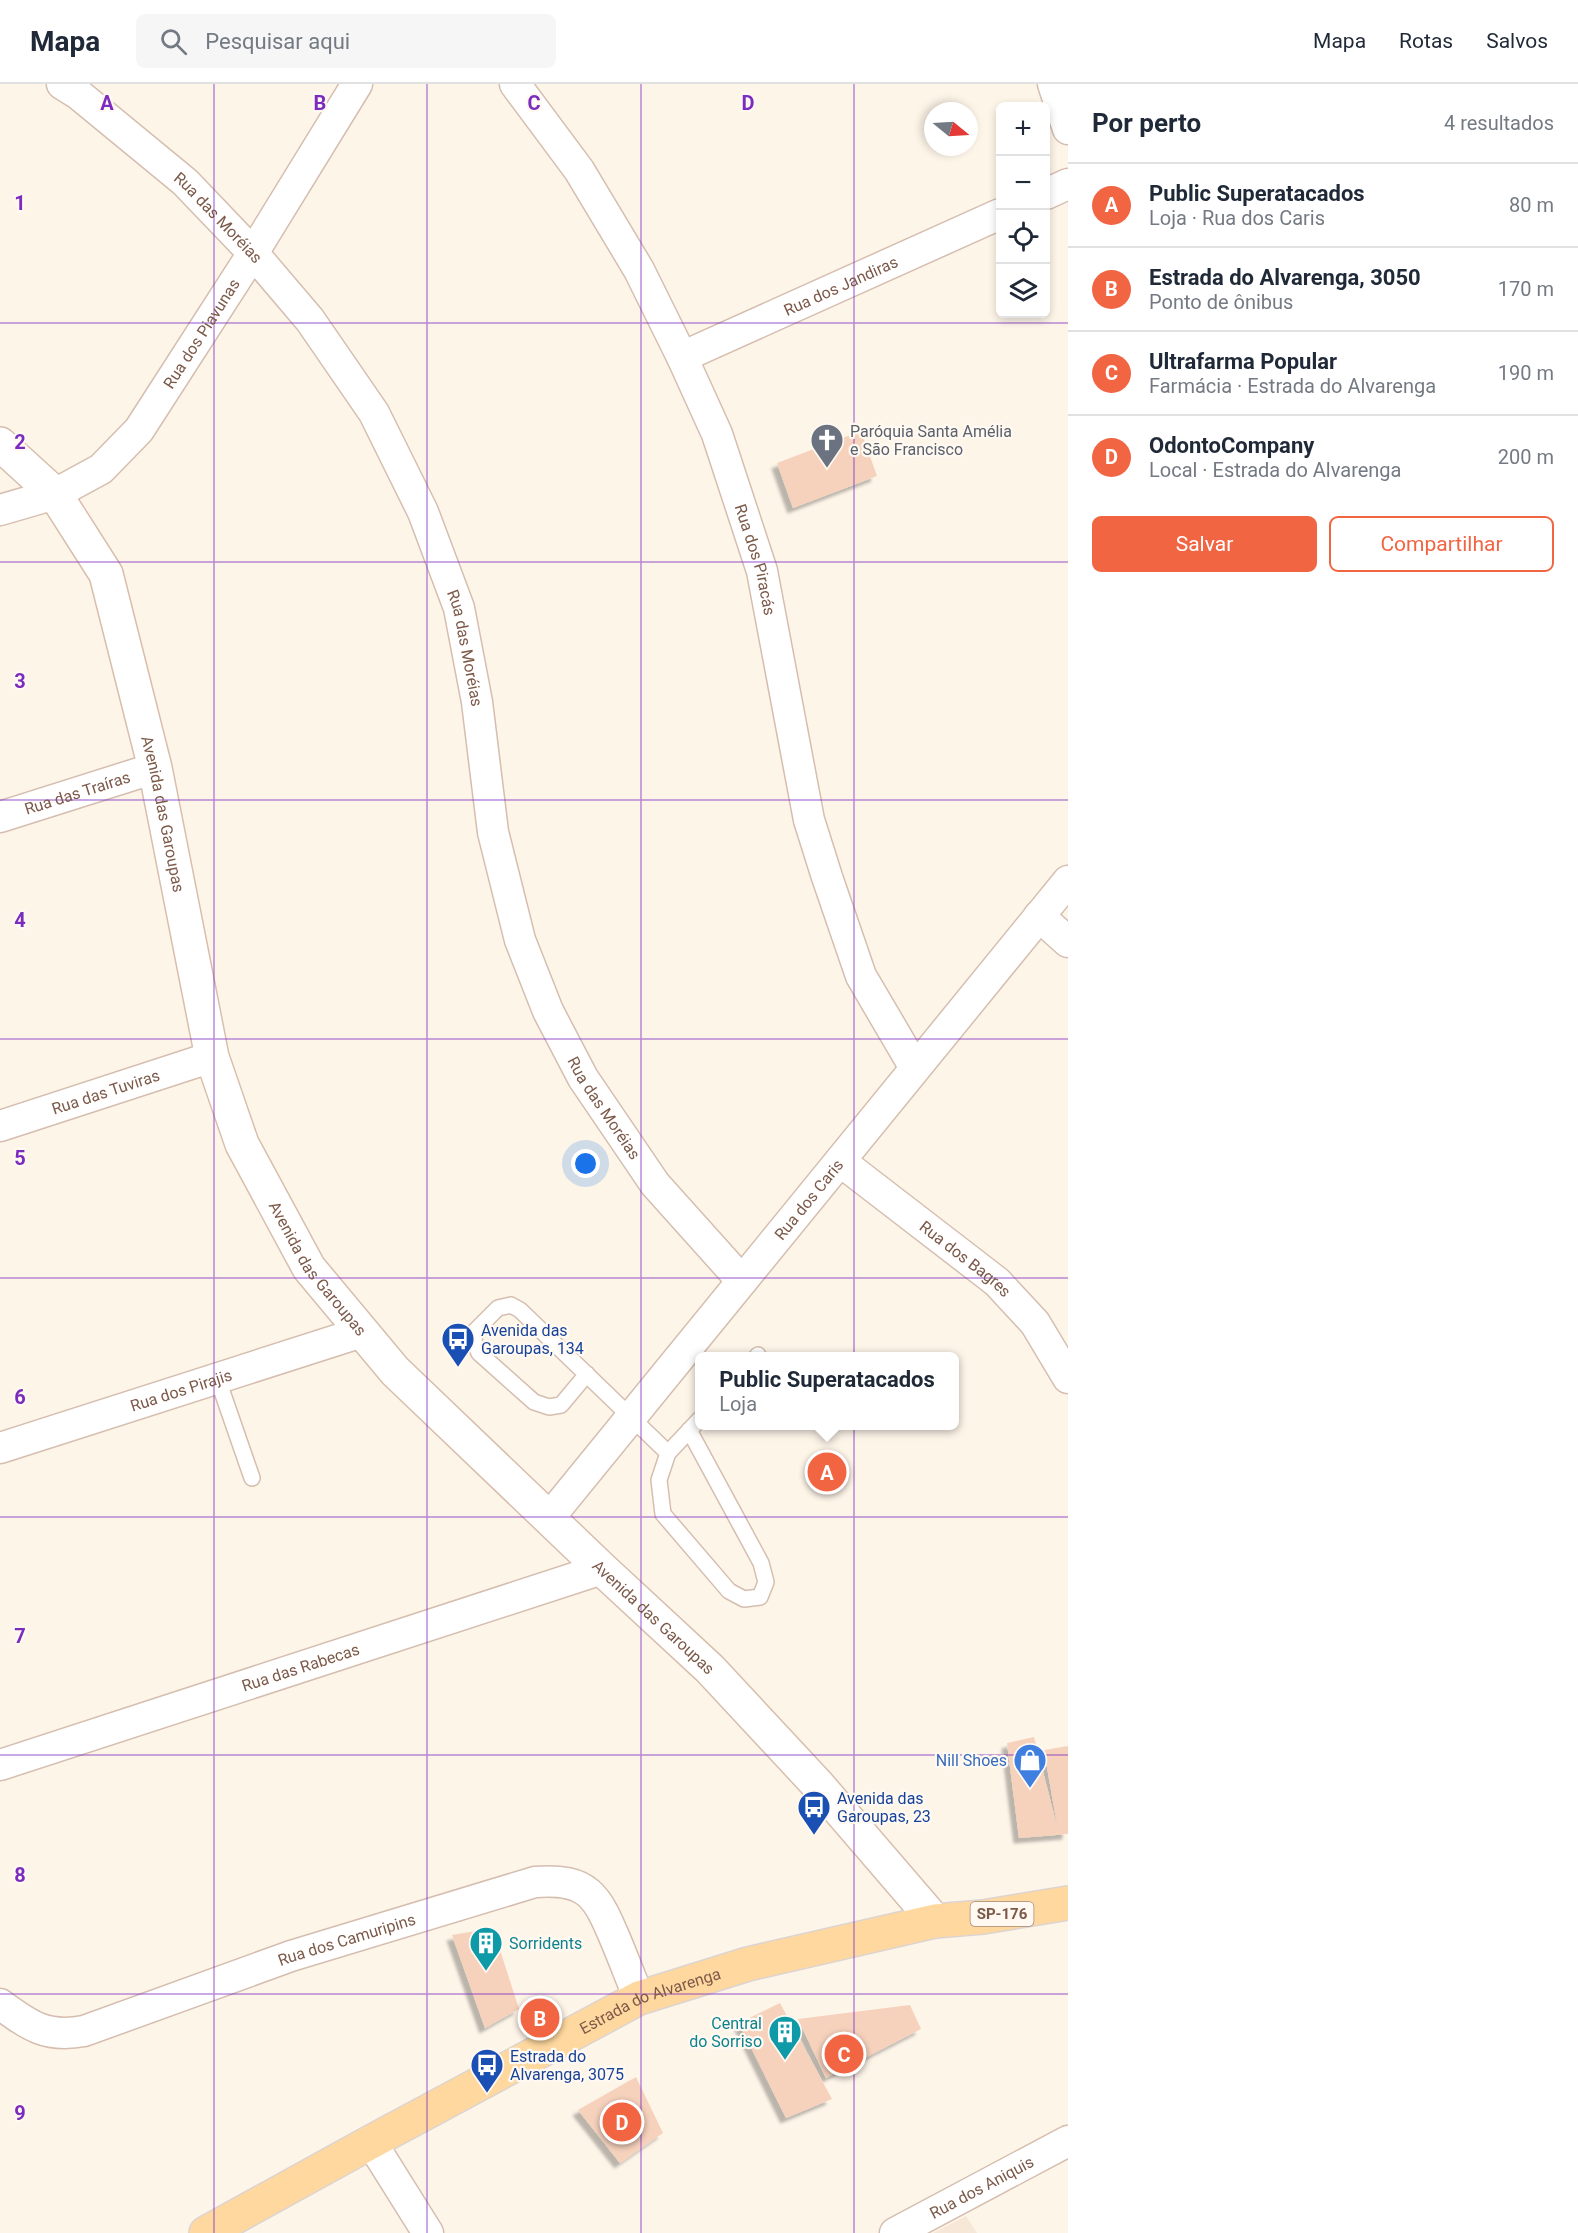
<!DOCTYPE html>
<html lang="pt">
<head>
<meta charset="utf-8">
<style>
  :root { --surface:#fff; --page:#f6f6f7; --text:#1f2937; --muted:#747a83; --line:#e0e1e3; --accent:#f26543 }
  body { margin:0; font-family:Roboto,sans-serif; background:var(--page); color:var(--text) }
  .controls { position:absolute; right:18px; top:18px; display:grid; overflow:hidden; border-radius:9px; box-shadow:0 3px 9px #0003 }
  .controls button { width:54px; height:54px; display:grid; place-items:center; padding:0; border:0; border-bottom:2px solid var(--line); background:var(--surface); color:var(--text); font:30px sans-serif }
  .compass { position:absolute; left:924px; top:18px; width:54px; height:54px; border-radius:50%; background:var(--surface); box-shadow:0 3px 9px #0003; rotate:108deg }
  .you { position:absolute; left:586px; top:1080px; width:21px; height:21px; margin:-15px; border:4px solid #fff; border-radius:50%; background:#1a73e8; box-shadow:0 0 0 9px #1a73e833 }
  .badge { display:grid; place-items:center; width:39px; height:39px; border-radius:50%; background:var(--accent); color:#fff; font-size:20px; font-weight:700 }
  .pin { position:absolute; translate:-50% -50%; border:3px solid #fff; box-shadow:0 2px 6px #0006 }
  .popup { position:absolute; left:695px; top:1268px; width:264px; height:78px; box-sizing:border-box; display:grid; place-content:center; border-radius:9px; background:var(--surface); filter:drop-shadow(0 2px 4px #0005); font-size:20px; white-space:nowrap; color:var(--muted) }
  .popup b { font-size:22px; color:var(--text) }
  .popup::after { content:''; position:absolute; left:50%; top:100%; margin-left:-12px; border:12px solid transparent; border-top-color:var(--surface) }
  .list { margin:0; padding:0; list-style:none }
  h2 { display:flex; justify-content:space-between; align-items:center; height:78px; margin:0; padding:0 24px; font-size:26px }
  h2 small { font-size:20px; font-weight:400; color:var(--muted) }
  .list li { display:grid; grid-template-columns:39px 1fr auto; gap:18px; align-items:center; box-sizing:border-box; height:84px; padding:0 24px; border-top:2px solid var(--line) }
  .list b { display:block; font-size:22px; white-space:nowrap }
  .list p { margin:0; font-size:20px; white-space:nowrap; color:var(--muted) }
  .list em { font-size:20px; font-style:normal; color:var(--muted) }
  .actions { display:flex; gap:12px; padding:18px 24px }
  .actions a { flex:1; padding:14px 0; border:2px solid var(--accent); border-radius:9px; text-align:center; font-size:21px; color:var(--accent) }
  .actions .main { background:var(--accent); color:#fff }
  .icon { flex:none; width:33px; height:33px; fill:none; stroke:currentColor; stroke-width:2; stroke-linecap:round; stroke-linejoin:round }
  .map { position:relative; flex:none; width:1068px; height:2149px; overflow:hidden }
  header { display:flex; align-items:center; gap:36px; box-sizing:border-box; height:84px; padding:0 30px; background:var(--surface); border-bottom:2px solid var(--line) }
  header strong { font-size:28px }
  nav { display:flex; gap:33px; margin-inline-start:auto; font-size:21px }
  .search { width:420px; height:54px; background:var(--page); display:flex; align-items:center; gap:15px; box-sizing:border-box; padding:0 21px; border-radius:9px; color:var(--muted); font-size:22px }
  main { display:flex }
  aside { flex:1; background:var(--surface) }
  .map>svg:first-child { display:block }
  .residential { fill:#f7e7d6 }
  .building { fill:#f6d2bd; filter:url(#shadow) }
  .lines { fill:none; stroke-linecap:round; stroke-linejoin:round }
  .lane-casing { stroke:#d5beaf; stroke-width:18 }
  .street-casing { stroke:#d5beaf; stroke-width:33 }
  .secondary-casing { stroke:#d8beac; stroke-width:36 }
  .primary-casing { stroke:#ddd4d0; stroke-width:36 }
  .lane { stroke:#fff; stroke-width:15 }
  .street { stroke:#fff; stroke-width:30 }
  .secondary { stroke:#fff; stroke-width:33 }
  .primary { stroke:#ffd89f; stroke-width:33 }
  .grid { fill:none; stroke:#7b2cbf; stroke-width:1.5; stroke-opacity:0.55 }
  .labels { text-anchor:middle; stroke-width:4.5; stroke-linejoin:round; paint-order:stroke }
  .shield { fill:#fff9f1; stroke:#a3897b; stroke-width:1.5 }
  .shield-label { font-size:15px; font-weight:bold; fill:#7c5949 }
  .street-label { font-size:16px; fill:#7c5949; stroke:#fff9f1 }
  .worship-label { font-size:16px; fill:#5b616d; stroke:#fff9f1; text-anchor:start }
  .transit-label { font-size:16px; fill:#164399; stroke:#fff9f1; text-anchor:start }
  .shop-label { font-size:16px; fill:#366cbe; stroke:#fff9f1; text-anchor:end }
  .culture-label { font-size:16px; fill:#0d838f; stroke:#fff9f1; text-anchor:start }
  .grid-label { font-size:20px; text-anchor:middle; font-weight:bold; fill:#7b2cbf; stroke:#fff9f1; stroke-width:4.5; stroke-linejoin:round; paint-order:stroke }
</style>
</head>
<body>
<header>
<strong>Mapa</strong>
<div class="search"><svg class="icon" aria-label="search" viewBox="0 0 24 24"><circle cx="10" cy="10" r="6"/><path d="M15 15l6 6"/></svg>Pesquisar aqui</div>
<nav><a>Mapa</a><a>Rotas</a><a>Salvos</a></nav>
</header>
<main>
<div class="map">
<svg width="1068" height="2149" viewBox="0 0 1068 2149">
  <defs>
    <filter id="shadow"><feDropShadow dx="-5.5" dy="5.5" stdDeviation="1.5" flood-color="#0004"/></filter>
  </defs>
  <rect width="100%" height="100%" fill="#fef5e9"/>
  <path class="residential" d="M966,2132L977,2149H933Z"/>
  <g class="building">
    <path d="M861,347L877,392L793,424L777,379Z"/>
    <path d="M1034,1653L1058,1746L1044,1666L1068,1662V1750L1019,1754L1007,1659Z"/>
    <path d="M493,1844L519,1925L485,1944L452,1851Z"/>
    <path d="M780,1919L832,2015L786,2034L739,1939Z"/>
    <path d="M910,1921L921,1945L826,1994L798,1935Z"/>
    <path d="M636,1993L663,2049L620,2079L578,2026Z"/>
  </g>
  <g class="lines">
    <g class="lane-casing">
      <g id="lane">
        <path d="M757,1272L758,1271"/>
        <path d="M587,1290L561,1321L549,1323L534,1318L479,1269L474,1258L475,1247L498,1224L511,1221L520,1226L668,1369"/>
        <path d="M217,1293L252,1394"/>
        <path d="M689,1346L761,1479L766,1498L760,1513L744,1515L729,1507L663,1430L659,1396L668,1369L700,1335"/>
      </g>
    </g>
    <g class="street-casing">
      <g id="street">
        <path id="s1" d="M62,0L78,10L185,98L253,169L310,236L374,329L423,428L459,524L477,618L493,748L520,856L548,927L583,994L655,1100L742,1197"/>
        <path id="s2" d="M515,0L579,86L639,186L682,273L717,350L762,487L809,736L827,793L861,892L915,984"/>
        <path d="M1053,0L1068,45"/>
        <path d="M1046,110L1068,100"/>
        <path id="s3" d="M682,273L1000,130"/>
        <path id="s4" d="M0,426L55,410L101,385L139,346L253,169L357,0"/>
        <path id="s5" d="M0,733L155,684"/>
        <path d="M1039,832L1068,858"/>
        <path id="s6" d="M0,1042L212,973"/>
        <path id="s7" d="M840,1077L997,1198L1035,1239L1068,1294"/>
        <path id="s8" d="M0,1364L362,1248"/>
        <path id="s9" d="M549,1434L1068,797"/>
        <path id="s10" d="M0,1681L602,1485"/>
        <path id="s11" d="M0,1920C30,1942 46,1954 84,1947L291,1872L535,1798C589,1794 597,1812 616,1857C624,1876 631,1895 639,1914"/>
        <path d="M371,2058L428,2149"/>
        <path id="s12" d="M895,2149L1068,2057"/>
      </g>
    </g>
    <g class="secondary-casing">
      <g id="secondary">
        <path id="s13" d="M0,360L55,410L106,490L155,684L212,973L242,1060L309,1184L395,1287L602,1485L710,1585L818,1701L935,1837"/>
      </g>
    </g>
    <g class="primary-casing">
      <g id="primary">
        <path id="s14" d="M206,2149L371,2058L639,1914L748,1880L935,1837L983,1833L1068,1819"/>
      </g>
    </g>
    <use href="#lane" class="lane"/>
    <use href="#street" class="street"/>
    <use href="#secondary" class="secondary"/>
    <use href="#primary" class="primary"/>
  </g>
  <path class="grid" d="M214,0V2149M427,0V2149M641,0V2149M854,0V2149M0,239H1068M0,478H1068M0,716H1068M0,955H1068M0,1194H1068M0,1433H1068M0,1671H1068M0,1910H1068"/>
  <defs>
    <g id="church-pin" transform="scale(1.725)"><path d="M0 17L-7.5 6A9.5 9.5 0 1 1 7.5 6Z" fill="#6b7280" stroke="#fff9f1"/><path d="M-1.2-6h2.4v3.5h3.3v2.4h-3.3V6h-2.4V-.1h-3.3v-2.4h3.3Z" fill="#fff"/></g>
    <g id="bus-pin" transform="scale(1.725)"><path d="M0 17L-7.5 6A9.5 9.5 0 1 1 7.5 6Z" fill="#1a4fb4" stroke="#fff9f1"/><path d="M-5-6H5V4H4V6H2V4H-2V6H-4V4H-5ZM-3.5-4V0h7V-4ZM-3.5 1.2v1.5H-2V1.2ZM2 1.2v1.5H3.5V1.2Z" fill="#fff"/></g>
    <g id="shop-pin" transform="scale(1.725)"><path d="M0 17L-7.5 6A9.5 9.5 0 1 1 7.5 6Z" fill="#3f7fe0" stroke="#fff9f1"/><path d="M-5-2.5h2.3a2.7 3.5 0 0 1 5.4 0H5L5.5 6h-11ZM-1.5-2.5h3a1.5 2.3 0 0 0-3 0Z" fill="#fff"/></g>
    <g id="building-pin" transform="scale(1.725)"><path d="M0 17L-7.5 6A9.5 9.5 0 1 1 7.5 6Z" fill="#0f9aa8" stroke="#fff9f1"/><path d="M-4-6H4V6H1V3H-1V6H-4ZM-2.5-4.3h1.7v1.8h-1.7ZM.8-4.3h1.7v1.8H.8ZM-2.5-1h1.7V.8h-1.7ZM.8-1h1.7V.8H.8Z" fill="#fff"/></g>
  </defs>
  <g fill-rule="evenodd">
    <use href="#church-pin" x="827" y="356"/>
    <use href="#bus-pin" x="458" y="1255"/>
    <use href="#shop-pin" x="1030" y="1676"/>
    <use href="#bus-pin" x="814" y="1723"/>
    <use href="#building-pin" x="486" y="1859"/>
    <use href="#building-pin" x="785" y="1948"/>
    <use href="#bus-pin" x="487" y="1981"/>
  </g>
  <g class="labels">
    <rect class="shield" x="970.5" y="1818" width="63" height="24" rx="4.5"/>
    <g class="shield-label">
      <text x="1002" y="1835">SP-176</text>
    </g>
    <g class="street-label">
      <text dy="6" stroke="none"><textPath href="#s1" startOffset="206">Rua das Moréias</textPath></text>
      <text dy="6" stroke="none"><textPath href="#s3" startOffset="174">Rua dos Jandiras</textPath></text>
      <text dy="6" stroke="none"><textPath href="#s4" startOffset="279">Rua dos Piavunas</textPath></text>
      <text dy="6" stroke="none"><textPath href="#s2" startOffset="537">Rua dos Piracás</textPath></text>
      <text dy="6" stroke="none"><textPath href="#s1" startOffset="710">Rua das Moréias</textPath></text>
      <text dy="6" stroke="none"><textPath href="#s5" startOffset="81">Rua das Traíras</textPath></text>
      <text dy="6" stroke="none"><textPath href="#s13" startOffset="416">Avenida das Garoupas</textPath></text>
      <text dy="6" stroke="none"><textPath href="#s6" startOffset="111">Rua das Tuviras</textPath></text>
      <text dy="6" stroke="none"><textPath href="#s1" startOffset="1196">Rua das Moréias</textPath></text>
      <text dy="6" stroke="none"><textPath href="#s9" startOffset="411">Rua dos Caris</textPath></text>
      <text dy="6" stroke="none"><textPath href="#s7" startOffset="159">Rua dos Bagres</textPath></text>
      <text dy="6" stroke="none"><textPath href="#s13" startOffset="902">Avenida das Garoupas</textPath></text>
      <text dy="6" stroke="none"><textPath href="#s8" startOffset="190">Rua dos Pirajis</textPath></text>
      <text dy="6" stroke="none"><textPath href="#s13" startOffset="1388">Avenida das Garoupas</textPath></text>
      <text dy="6" stroke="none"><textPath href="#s10" startOffset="316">Rua das Rabecas</textPath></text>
      <text dy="6" stroke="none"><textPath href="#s11" startOffset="370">Rua dos Camuripins</textPath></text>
      <text dy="6" stroke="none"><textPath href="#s14" startOffset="502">Estrada do Alvarenga</textPath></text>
      <text dy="6" stroke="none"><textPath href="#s12" startOffset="98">Rua dos Aniquis</textPath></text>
    </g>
    <g class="worship-label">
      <text x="850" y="353">Paróquia Santa Amélia<tspan x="850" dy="18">e São Francisco</tspan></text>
    </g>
    <g class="transit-label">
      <text x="481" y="1252">Avenida das<tspan x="481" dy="18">Garoupas, 134</tspan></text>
      <text x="837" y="1720">Avenida das<tspan x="837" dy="18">Garoupas, 23</tspan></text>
      <text x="510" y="1978">Estrada do<tspan x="510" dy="18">Alvarenga, 3075</tspan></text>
    </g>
    <g class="shop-label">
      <text x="1007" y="1682">Nill Shoes</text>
    </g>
    <g class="culture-label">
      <text x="509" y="1865">Sorridents</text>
      <text x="762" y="1945" text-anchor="end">Central<tspan x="762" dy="18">do Sorriso</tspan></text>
    </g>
  </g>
  <g class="grid-label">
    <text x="107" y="26">A</text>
    <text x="320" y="26">B</text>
    <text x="534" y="26">C</text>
    <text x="748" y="26">D</text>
    <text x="20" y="126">1</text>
    <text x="20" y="365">2</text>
    <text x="20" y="604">3</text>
    <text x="20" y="843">4</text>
    <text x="20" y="1081">5</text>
    <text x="20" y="1320">6</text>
    <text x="20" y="1559">7</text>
    <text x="20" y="1798">8</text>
    <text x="20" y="2036">9</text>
  </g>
</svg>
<div class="controls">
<button>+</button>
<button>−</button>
<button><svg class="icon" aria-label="locate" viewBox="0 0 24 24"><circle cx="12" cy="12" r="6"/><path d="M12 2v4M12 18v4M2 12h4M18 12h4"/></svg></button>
<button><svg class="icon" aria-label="layers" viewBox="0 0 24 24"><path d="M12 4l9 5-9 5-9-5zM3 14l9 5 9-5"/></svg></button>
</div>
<svg class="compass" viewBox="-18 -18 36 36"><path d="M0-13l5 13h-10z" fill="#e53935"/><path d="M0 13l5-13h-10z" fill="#747a83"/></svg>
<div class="you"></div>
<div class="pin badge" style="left:827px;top:1388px">A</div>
<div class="popup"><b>Public Superatacados</b>Loja</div>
<div class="pin badge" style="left:540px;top:1934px">B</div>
<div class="pin badge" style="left:844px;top:1970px">C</div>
<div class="pin badge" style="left:622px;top:2038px">D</div>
</div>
<aside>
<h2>Por perto<small>4 resultados</small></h2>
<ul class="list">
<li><span class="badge">A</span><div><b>Public Superatacados</b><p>Loja · Rua dos Caris</p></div><em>80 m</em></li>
<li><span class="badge">B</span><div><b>Estrada do Alvarenga, 3050</b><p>Ponto de ônibus</p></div><em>170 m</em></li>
<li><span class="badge">C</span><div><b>Ultrafarma Popular</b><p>Farmácia · Estrada do Alvarenga</p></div><em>190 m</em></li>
<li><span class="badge">D</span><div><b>OdontoCompany</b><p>Local · Estrada do Alvarenga</p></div><em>200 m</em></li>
</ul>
<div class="actions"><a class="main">Salvar</a><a>Compartilhar</a></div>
</aside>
</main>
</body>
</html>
